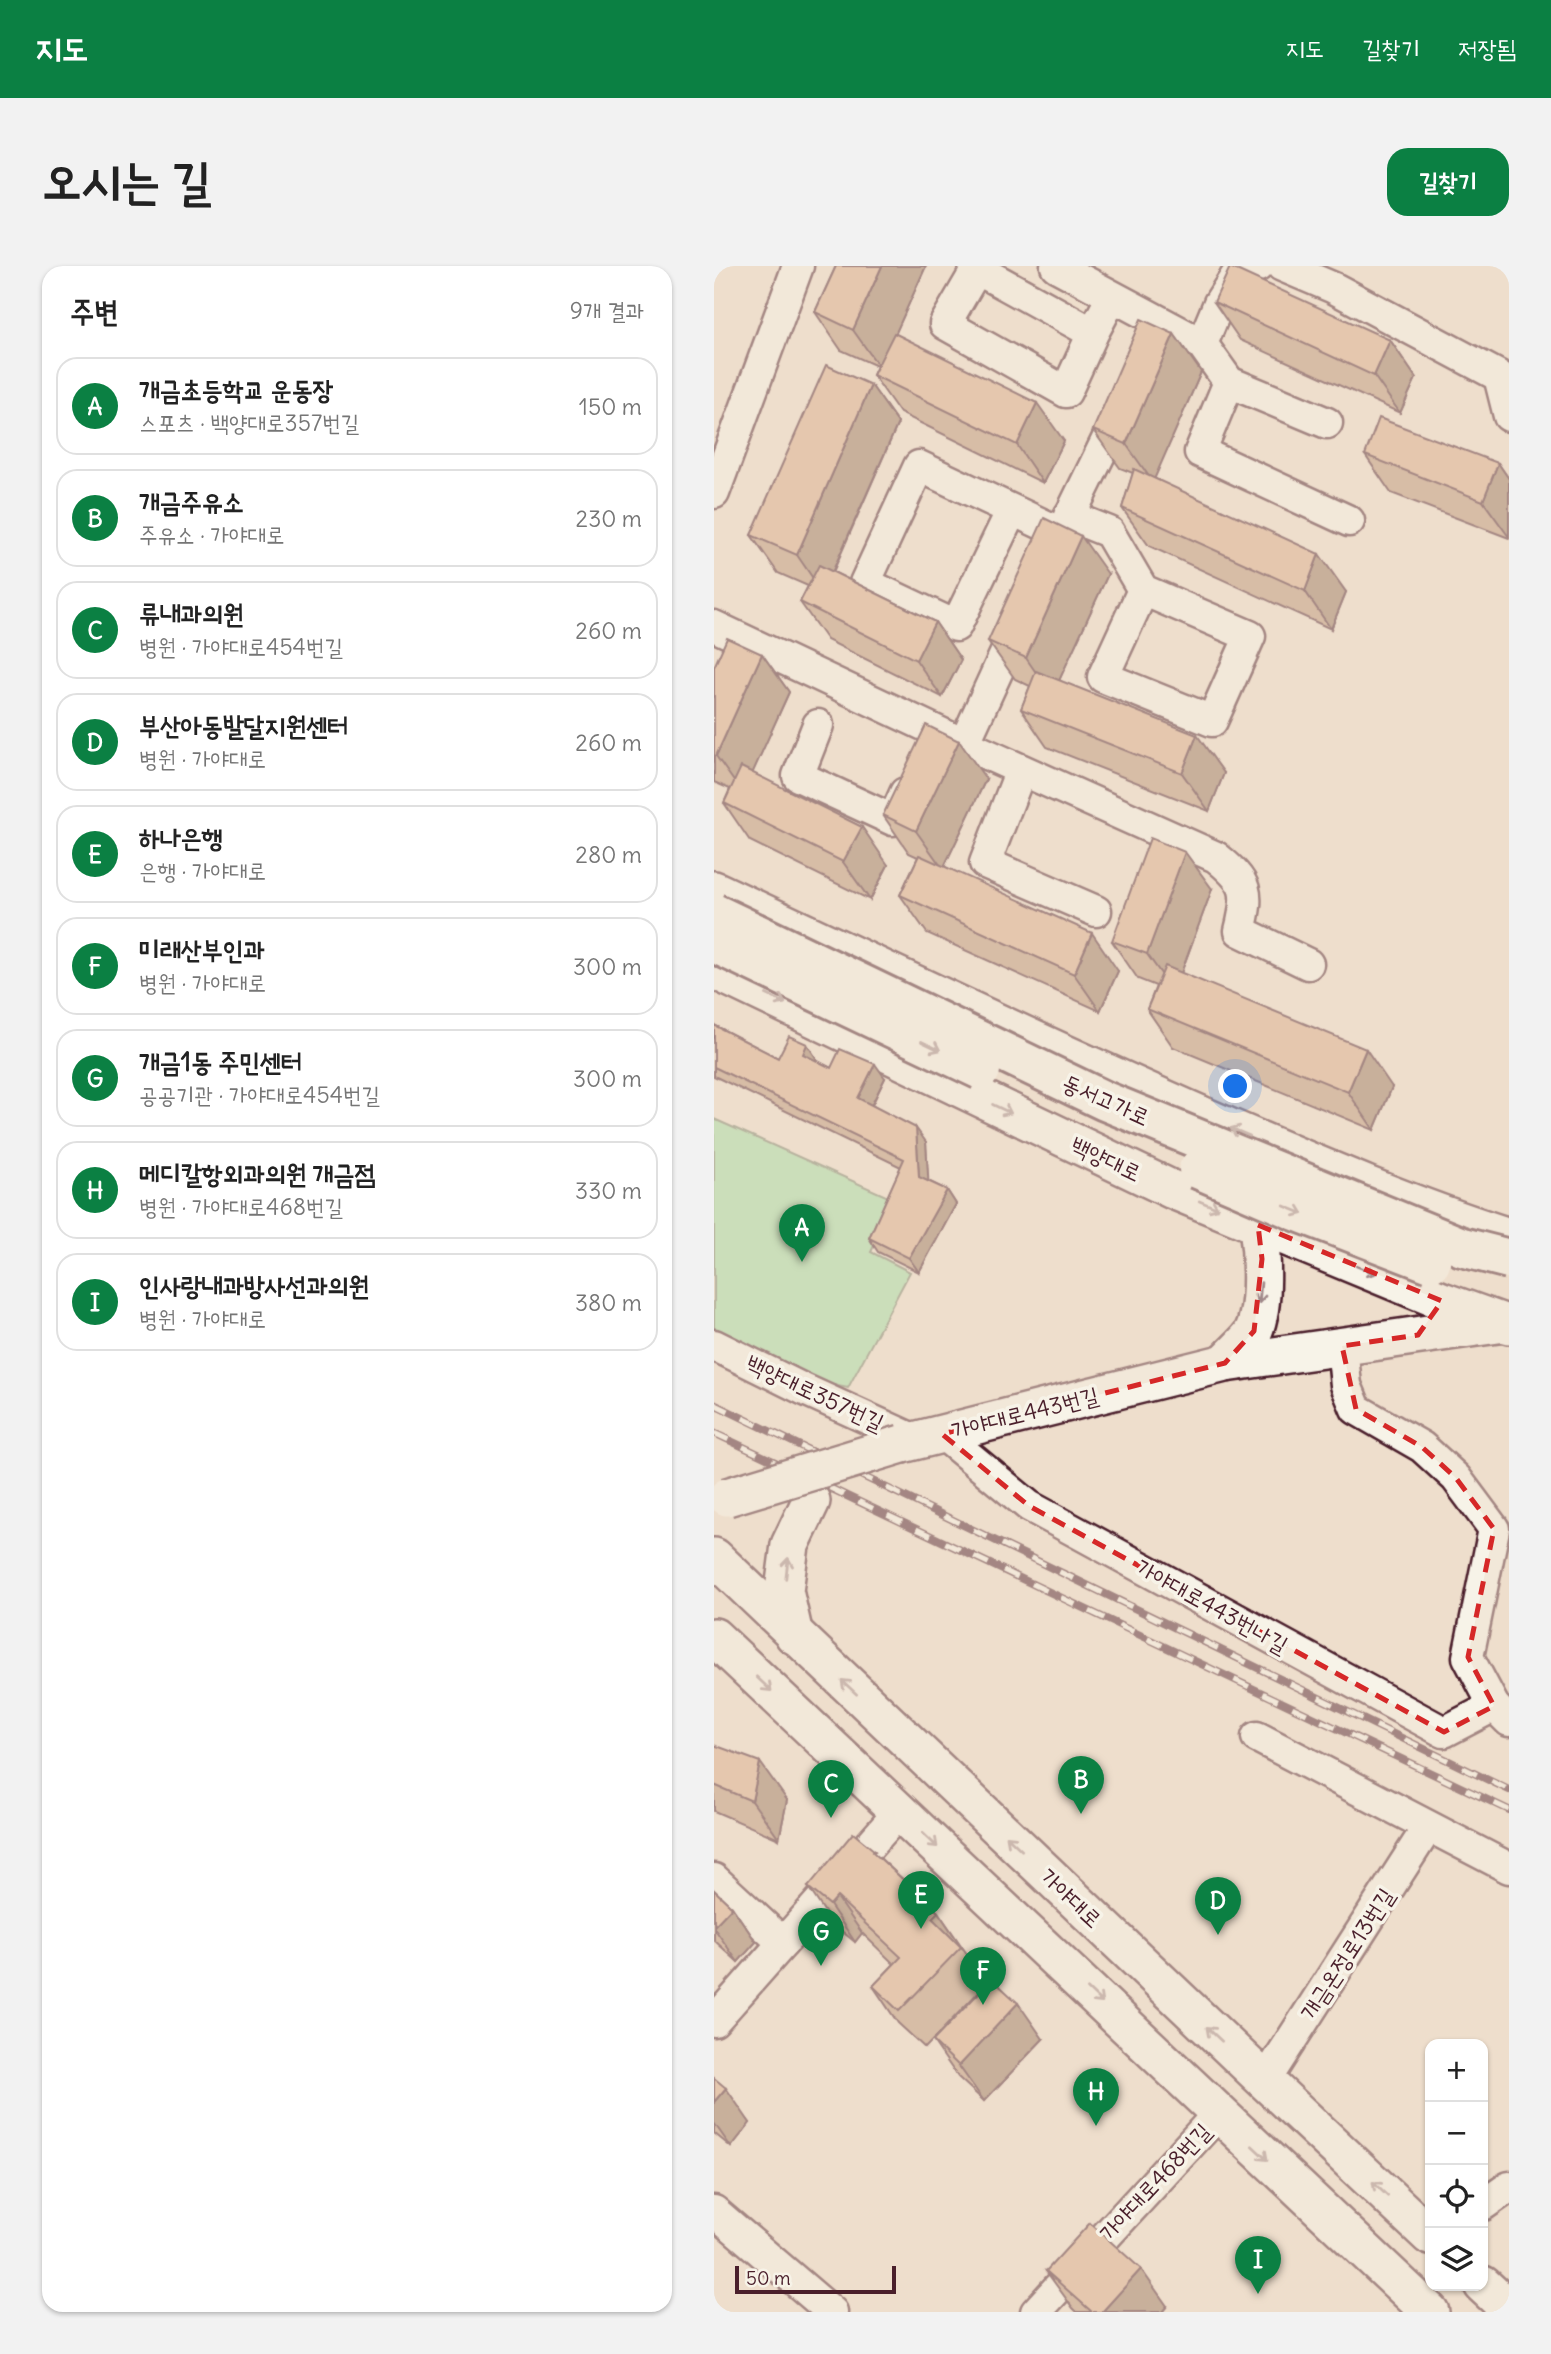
<!DOCTYPE html>
<html lang="ko">
<head>
<meta charset="utf-8">
<style>
  :root { --surface:#fff; --page:#f2f2f2; --text:#222; --muted:#767676; --line:#e0e0e0; --accent:#0b8043 }
  body { margin:0; font-family:Delius,"Poor Story",sans-serif; background:var(--page); color:var(--text) }
  .controls { position:absolute; right:21px; bottom:21px; display:grid; overflow:hidden; border-radius:14px; box-shadow:0 2px 5px #0004 }
  .controls button { width:63px; height:63px; display:grid; place-items:center; padding:0; border:0; border-bottom:2px solid var(--line); background:var(--surface); color:var(--text); font:35px sans-serif }
  .scale { position:absolute; left:21px; bottom:18px; width:161px; box-sizing:border-box; padding-left:7px; border:4px solid #4a1f2b; border-top:0; font-size:19px; line-height:24px; white-space:nowrap; color:#4a1f2b; -webkit-text-stroke:5px #f7f3e8; paint-order:stroke }
  .you { position:absolute; left:522px; top:821px; width:24px; height:24px; margin:-18px; border:5px solid #fff; border-radius:50%; background:#1a73e8; box-shadow:0 0 0 10px #1a73e833 }
  .badge { display:grid; place-items:center; width:46px; height:46px; border-radius:50%; background:var(--accent); color:#fff; font-size:23px; font-weight:700 }
  .pin { position:absolute; translate:-50% -58px; filter:drop-shadow(0 2px 4px #0008) }
  .pin::after { content:''; position:absolute; top:37px; width:24px; height:21px; background:inherit; clip-path:polygon(0 0,100% 0,50% 100%) }
  .list { margin:0; padding:0; list-style:none }
  h2 { display:flex; justify-content:space-between; align-items:center; height:91px; margin:0; padding:0 28px; font-size:30px }
  h2 small { font-size:23px; font-weight:400; color:var(--muted) }
  .list li { display:grid; grid-template-columns:46px 1fr auto; gap:21px; align-items:center; box-sizing:border-box; height:98px; margin:0 14px 14px; padding:0 14px; border:2px solid var(--line); border-radius:21px }
  .list b { display:block; font-size:26px; white-space:nowrap }
  .list p { margin:0; font-size:23px; white-space:nowrap; color:var(--muted) }
  .list em { font-size:23px; font-style:normal; color:var(--muted) }
  .icon { flex:none; width:38px; height:38px; fill:none; stroke:currentColor; stroke-width:2; stroke-linecap:round; stroke-linejoin:round }
  .map { position:relative; flex:none; width:795px; height:2046px; overflow:hidden; border-radius:21px }
  header { display:flex; align-items:center; gap:42px; box-sizing:border-box; height:98px; padding:0 35px; background:var(--accent); color:#fff }
  header strong { font-size:33px }
  nav { display:flex; gap:38px; margin-inline-start:auto; font-size:24px }
  .intro { display:flex; align-items:center; justify-content:space-between; box-sizing:border-box; height:168px; padding:0 42px }
  h1 { margin:0; font-size:49px }
  .button { padding:18px 32px; border-radius:21px; background:var(--accent); color:#fff; font-size:24px; font-weight:700 }
  main { display:flex; gap:42px; padding:0 42px }
  aside { flex:1; background:var(--surface); border-radius:21px; box-shadow:0 2px 5px #0004 }
  .map>svg:first-child { display:block }
  .green { fill:#a1dda4; stroke:#767e68; stroke-width:2 }
  .lines { fill:none; stroke-linecap:round; stroke-linejoin:round }
  .minor-casing { stroke:#4a1f2b; stroke-width:35 }
  .major-casing { stroke:#4a1f2b; stroke-width:42 }
  .minor { stroke:#f7f3e8; stroke-width:30 }
  .major { stroke:#f7f3e8; stroke-width:37 }
  .rail-casing { stroke:#4a1f2b; stroke-width:8 }
  .rail { stroke:#f7f3e8; stroke-width:5; stroke-dasharray:16; stroke-linecap:butt }
  .major-bridge-casing { stroke:#4a1f2b; stroke-width:42; stroke-linecap:butt }
  .highway-bridge-casing { stroke:#4a1f2b; stroke-width:44; stroke-linecap:butt }
  .major-bridge { stroke:#f7f3e8; stroke-width:37 }
  .highway-bridge { stroke:#f7f3e8; stroke-width:38 }
  .wall { fill:#bb9478; stroke:#4a1f2b; stroke-width:2 }
  .shaded-wall { fill:#997861; stroke:#4a1f2b; stroke-width:2 }
  .building { fill:#daac8b; stroke:#4a1f2b; stroke-width:2 }
  .oneway { stroke:#a0898a }
  .marked { fill:none; stroke:#d62828; stroke-width:5; stroke-dasharray:14 9; stroke-linejoin:round }
  .labels { text-anchor:middle; stroke-width:7; stroke-linejoin:round; paint-order:stroke }
  .street-label { font-size:23px; fill:#4a1f2b; stroke:#f7f3e8 }
</style>
</head>
<body>
<header>
<strong>지도</strong>
<nav><a>지도</a><a>길찾기</a><a>저장됨</a></nav>
</header>
<div class="intro"><h1>오시는 길</h1><a class="button">길찾기</a></div>
<main>
<aside>
<h2>주변<small>9개 결과</small></h2>
<ul class="list">
<li><span class="badge">A</span><div><b>개금초등학교 운동장</b><p>스포츠 · 백양대로357번길</p></div><em>150 m</em></li>
<li><span class="badge">B</span><div><b>개금주유소</b><p>주유소 · 가야대로</p></div><em>230 m</em></li>
<li><span class="badge">C</span><div><b>류내과의원</b><p>병원 · 가야대로454번길</p></div><em>260 m</em></li>
<li><span class="badge">D</span><div><b>부산아동발달지원센터</b><p>병원 · 가야대로</p></div><em>260 m</em></li>
<li><span class="badge">E</span><div><b>하나은행</b><p>은행 · 가야대로</p></div><em>280 m</em></li>
<li><span class="badge">F</span><div><b>미래산부인과</b><p>병원 · 가야대로</p></div><em>300 m</em></li>
<li><span class="badge">G</span><div><b>개금1동 주민센터</b><p>공공기관 · 가야대로454번길</p></div><em>300 m</em></li>
<li><span class="badge">H</span><div><b>메디칼항외과의원 개금점</b><p>병원 · 가야대로468번길</p></div><em>330 m</em></li>
<li><span class="badge">I</span><div><b>인사랑내과방사선과의원</b><p>병원 · 가야대로</p></div><em>380 m</em></li>
</ul>
</aside>
<div class="map">
<svg width="795" height="2046" viewBox="0 0 795 2046">
  <rect width="100%" height="100%" fill="#eedecc"/>
  <filter id="ink" filterUnits="userSpaceOnUse"><feTurbulence type="fractalNoise" baseFrequency=".0143" numOctaves="2"/><feDisplacementMap in="SourceGraphic" scale="14" xChannelSelector="R" yChannelSelector="G"/><feConvolveMatrix kernelMatrix="1 2 1 2 8 2 1 2 1" color-interpolation-filters="sRGB"/></filter>
  <g filter="url(#ink)">
    <path class="green" d="M0,853L181,934L157,986L196,1006L134,1122L82,1112L0,1071Z"/>
    <g class="lines">
      <g class="minor-casing">
        <g id="minor">
          <path d="M342,0L488,78L515,116L613,157"/>
          <path d="M568,0L620,22L785,110L795,150"/>
          <path d="M379,67L352,126L231,58L263,3L379,67L398,31"/>
          <path d="M488,78L505,37L522,10L544,0"/>
          <path d="M515,116L486,186L635,255"/>
          <path d="M0,227L84,0"/>
          <path d="M298,244L242,360L151,317L205,200L347,267"/>
          <path d="M355,250L395,266L429,324L536,370L498,455L389,411L429,324"/>
          <path d="M347,268L408,143"/>
          <path d="M0,360L250,478L502,591C534,617 536,625 526,665L594,698"/>
          <path d="M104,459L84,510L179,554L191,527"/>
          <path d="M250,478L305,358"/>
          <path d="M307,504L271,597L382,645"/>
          <path d="M0,1079L89,1123L203,1175"/>
          <path d="M628,1080L632,1119L642,1143L708,1181L742,1212L780,1263L754,1391L780,1440L795,1455"/>
          <path d="M228,1168L315,1240L730,1466L780,1440"/>
          <path d="M543,1471L795,1602"/>
          <path d="M0,1613L69,1677"/>
          <path d="M0,1755L186,1545"/>
          <path d="M551,1815L714,1561"/>
          <path d="M769,1939L795,1921"/>
          <path d="M0,1945L118,2046"/>
          <path d="M322,2046L504,1848"/>
        </g>
      </g>
      <g class="major-casing">
        <g id="major">
          <path d="M0,624C173,705 344,787 519,863C610,902 701,941 795,971"/>
          <path d="M0,704L459,924L728,1035L795,1059"/>
          <path d="M511,1097C519,1087 535,1075 540,1064C551,1038 548,987 544,959"/>
          <path d="M188,1178L511,1097L784,1058"/>
          <path d="M0,1291L551,1815L716,1970"/>
          <path d="M80,1369L70,1325L76,1279L97,1235"/>
          <path d="M0,1371L716,2046"/>
          <path d="M769,2019L795,2043"/>
        </g>
      </g>
      <use href="#minor" class="minor"/>
      <use href="#major" class="major"/>
      <g class="rail-casing">
        <g id="rail">
          <path d="M0,1138L795,1524"/>
          <path d="M0,1167L795,1544"/>
        </g>
      </g>
      <use href="#rail" class="rail"/>
      <g class="major-bridge-casing">
        <path id="major-bridge" d="M13,1231L188,1178"/>
      </g>
      <g class="highway-bridge-casing">
        <g id="highway-bridge">
          <path d="M0,647L391,835L748,981L795,993"/>
          <path d="M0,677L267,804"/>
          <path d="M484,903L582,945L717,997"/>
        </g>
      </g>
      <use href="#major-bridge" class="major-bridge"/>
      <use href="#highway-bridge" class="highway-bridge"/>
    </g>
    <g class="wall">
      <path d="M122,0H212L181,68L350,175L329,217L186,147L159,109L163,100L127,84L101,46Z"/>
      <path d="M500,36L676,74L702,112L686,147L526,74Z"/>
      <path d="M460,68L487,106L440,212L632,326L617,363L435,280L408,242L419,207L406,202L379,164Z"/>
      <path d="M157,119L184,157L119,306L221,356L247,394L228,431L113,374L86,336L94,320L64,307L37,269Z"/>
      <path d="M651,189L784,197L795,213V272L677,227Z"/>
      <path d="M394,308L345,414L510,507L495,545L333,481L307,443L316,420L301,413L274,375Z"/>
      <path d="M48,388L75,426L38,507L174,599L156,634L36,575L10,537L16,523L0,516V401Z"/>
      <path d="M272,513L230,600L404,705L386,745L213,667L186,629L204,591L195,587L169,549Z"/>
      <path d="M498,623L467,707L678,821L660,864L459,781L433,743L442,720L424,713L398,675Z"/>
      <path d="M0,759L64,792H102V794L117,802L171,812L158,839L212,876L214,915L233,924L242,938L205,1006L164,986L155,972L187,901L0,810Z"/>
      <path d="M0,1479L73,1534L65,1573L0,1545Z"/>
      <path d="M166,1592L224,1646L273,1717L211,1782L184,1757L159,1720L180,1698L148,1667L141,1676L119,1658L94,1621Z"/>
      <path d="M0,1624L18,1641L42,1676L24,1696L0,1674Z"/>
      <path d="M329,1773L270,1835L244,1811L219,1775Z"/>
      <path d="M0,1812L36,1857L17,1881L0,1867Z"/>
      <path d="M332,2005L453,2040L448,2046H363L359,2042Z"/>
    </g>
    <g class="shaded-wall">
      <path d="M168,0H212L166,102L139,64Z"/>
      <path d="M460,68L487,106L439,216L412,178Z"/>
      <path d="M676,74L702,112L686,147L660,110Z"/>
      <path d="M157,119L184,157L109,327L83,289Z"/>
      <path d="M323,137L350,175L329,217L303,179Z"/>
      <path d="M784,197L795,213V271L769,235Z"/>
      <path d="M367,270L394,308L338,430L312,392Z"/>
      <path d="M605,288L632,326L617,363L591,325Z"/>
      <path d="M221,356L247,394L228,431L202,394Z"/>
      <path d="M48,388L75,426L29,528L2,490Z"/>
      <path d="M483,469L510,507L495,545L468,507Z"/>
      <path d="M245,475L272,513L229,603L202,565Z"/>
      <path d="M148,561L174,599L156,634L129,596Z"/>
      <path d="M471,586L498,623L460,726L433,688Z"/>
      <path d="M378,667L404,705L386,745L360,708Z"/>
      <path d="M93,778L102,792L99,802L89,788Z"/>
      <path d="M652,783L678,821L660,864L634,826Z"/>
      <path d="M161,798L171,812L154,846L144,832Z"/>
      <path d="M202,862L212,876L215,925L205,911Z"/>
      <path d="M233,924L242,938L205,1006L195,992Z"/>
      <path d="M46,1496L73,1534L65,1573L38,1535Z"/>
      <path d="M123,1631L148,1667L141,1676L116,1639Z"/>
      <path d="M18,1641L42,1676L24,1696L0,1662V1660Z"/>
      <path d="M224,1646L249,1683L218,1652Z"/>
      <path d="M304,1737L329,1773L270,1835L245,1800Z"/>
      <path d="M12,1822L36,1857L17,1881L0,1857V1836Z"/>
      <path d="M427,2003L453,2040L448,2046H388Z"/>
    </g>
    <g class="building">
      <path d="M122,0H168L139,64L101,46Z"/>
      <path d="M516,1L676,74L660,110L500,36Z"/>
      <path d="M427,53L460,68L412,178L379,164Z"/>
      <path d="M180,67L323,137L303,179L159,109Z"/>
      <path d="M112,99L157,119L83,289L37,269Z"/>
      <path d="M665,152L784,197L769,235L651,189Z"/>
      <path d="M420,203L605,288L591,325L408,242Z"/>
      <path d="M330,252L367,270L312,392L274,375Z"/>
      <path d="M105,299L221,356L202,394L86,336Z"/>
      <path d="M13,372L48,388L2,490H0V401Z"/>
      <path d="M322,405L483,469L468,507L307,443Z"/>
      <path d="M212,459L245,475L202,565L169,549Z"/>
      <path d="M27,501L148,561L129,596L10,537Z"/>
      <path d="M436,572L471,586L433,688L398,675Z"/>
      <path d="M205,589L378,667L360,708L186,629Z"/>
      <path d="M451,700L652,783L634,826L433,743Z"/>
      <path d="M0,759L64,792L75,770L93,778L89,788L117,802L126,783L161,798L144,832L202,862L205,911L233,924L195,992L155,972L190,893L0,801Z"/>
      <path d="M0,1479L46,1496L38,1535L0,1519Z"/>
      <path d="M139,1567L161,1585L159,1586L224,1646L218,1652L247,1681L185,1745L159,1720L187,1691L123,1631L116,1639L94,1621Z"/>
      <path d="M0,1624L18,1641L0,1660Z"/>
      <path d="M278,1713L304,1737L245,1800L219,1775Z"/>
      <path d="M0,1812L12,1822L0,1836Z"/>
      <path d="M376,1957L427,2003L388,2046H378L332,2005Z"/>
    </g>
    <defs><path id="oneway-shaft" d="M-6 0H5M1.5-3L5.5 0L1.5 3" fill="none" stroke-width="1.6" stroke-linecap="round" stroke-linejoin="round" transform="scale(1.75)"/></defs>
    <g class="oneway">
      <use href="#oneway-shaft" transform="translate(62 733) rotate(25)"/>
      <use href="#oneway-shaft" transform="translate(217 780) rotate(26)"/>
      <use href="#oneway-shaft" transform="translate(288 843) rotate(26)"/>
      <use href="#oneway-shaft" transform="translate(526 866) rotate(-157)"/>
      <use href="#oneway-shaft" transform="translate(495 939) rotate(22)"/>
      <use href="#oneway-shaft" transform="translate(580 944) rotate(22)"/>
      <use href="#oneway-shaft" transform="translate(652 1004) rotate(22)"/>
      <use href="#oneway-shaft" transform="translate(546 1027) rotate(95)"/>
      <use href="#oneway-shaft" transform="translate(73 1302) rotate(-83)"/>
      <use href="#oneway-shaft" transform="translate(50 1418) rotate(43)"/>
      <use href="#oneway-shaft" transform="translate(135 1421) rotate(-137)"/>
      <use href="#oneway-shaft" transform="translate(216 1574) rotate(44)"/>
      <use href="#oneway-shaft" transform="translate(300 1577) rotate(-137)"/>
      <use href="#oneway-shaft" transform="translate(381 1730) rotate(44)"/>
      <use href="#oneway-shaft" transform="translate(500 1768) rotate(-137)"/>
      <use href="#oneway-shaft" transform="translate(546 1887) rotate(43)"/>
      <use href="#oneway-shaft" transform="translate(666 1923) rotate(-137)"/>
    </g>
  </g>
  <path d="M0 0H795V2046H0ZM544,959L728,1035L704,1069L628,1080L642,1143L708,1181L742,1212L780,1263L754,1391L780,1440L730,1466L315,1240L228,1168L511,1097L540,1065L548,993Z" fill="#eedecc" fill-opacity=".55" fill-rule="evenodd"/>
  <path class="marked" d="M544,959L728,1035L704,1069L628,1080L642,1143L708,1181L742,1212L780,1263L754,1391L780,1440L730,1466L315,1240L228,1168L511,1097L540,1065L548,993Z"/>
  <g class="labels">
    <g class="street-label">
      <text transform="translate(392 834) rotate(24)" y="8">동서고가로</text>
      <text transform="translate(392 893) rotate(25)" y="8">백양대로</text>
      <text transform="translate(101 1127) rotate(25)" y="8">백양대로357번길</text>
      <text transform="translate(311 1147) rotate(-14)" y="8">가야대로443번길</text>
      <text transform="translate(498 1340) rotate(29)" y="8">가야대로443번나길</text>
      <text transform="translate(357 1632) rotate(43)" y="8">가야대로</text>
      <text transform="translate(633 1688) rotate(-57)" y="8">개금온정로13번길</text>
      <text transform="translate(441 1916) rotate(-47)" y="8">가야대로468번길</text>
    </g>
  </g>
</svg>
<div class="controls">
<button>+</button>
<button>−</button>
<button><svg class="icon" aria-label="locate" viewBox="0 0 24 24"><circle cx="12" cy="12" r="6"/><path d="M12 2v4M12 18v4M2 12h4M18 12h4"/></svg></button>
<button><svg class="icon" aria-label="layers" viewBox="0 0 24 24"><path d="M12 4l9 5-9 5-9-5zM3 14l9 5 9-5"/></svg></button>
</div>
<div class="scale">50 m</div>
<div class="you"></div>
<div class="pin badge" style="left:88px;top:996px">A</div>
<div class="pin badge" style="left:367px;top:1548px">B</div>
<div class="pin badge" style="left:117px;top:1552px">C</div>
<div class="pin badge" style="left:504px;top:1669px">D</div>
<div class="pin badge" style="left:207px;top:1663px">E</div>
<div class="pin badge" style="left:269px;top:1739px">F</div>
<div class="pin badge" style="left:107px;top:1700px">G</div>
<div class="pin badge" style="left:382px;top:1860px">H</div>
<div class="pin badge" style="left:544px;top:2028px">I</div>
</div>
</main>
</body>
</html>
